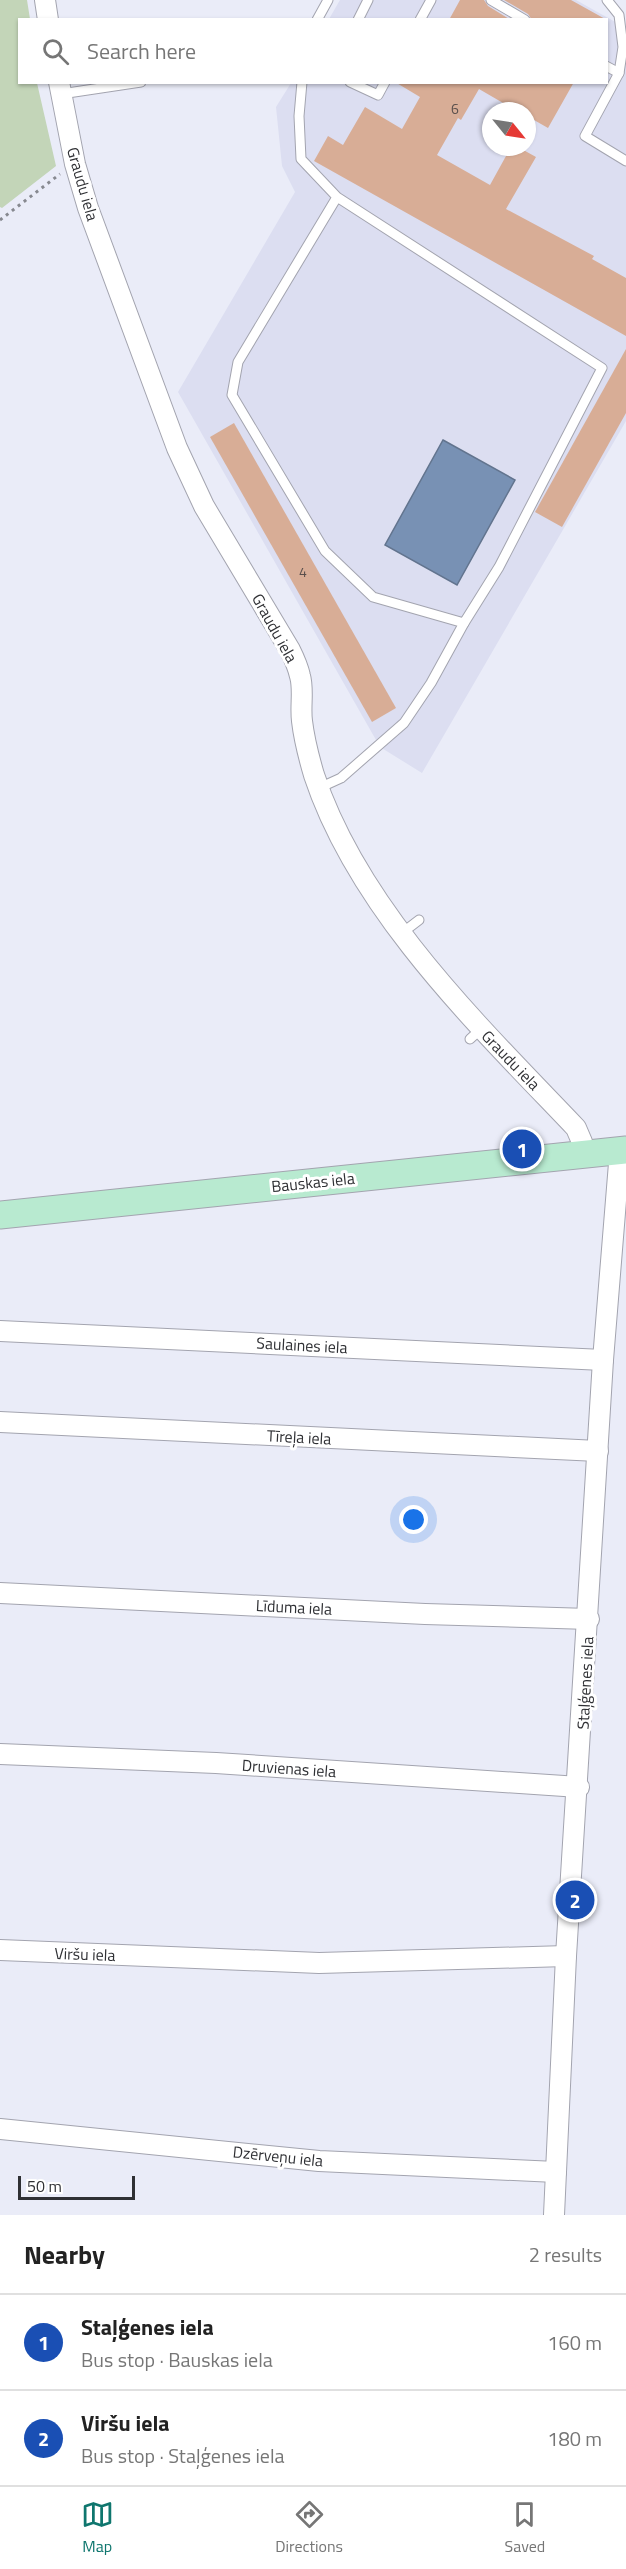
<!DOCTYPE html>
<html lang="en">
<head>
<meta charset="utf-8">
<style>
  :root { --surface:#fff; --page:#f6f6f6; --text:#222; --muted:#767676; --line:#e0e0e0; --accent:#0f766e }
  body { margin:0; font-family:"Titillium Web",sans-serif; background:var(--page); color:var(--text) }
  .compass { position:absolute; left:482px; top:102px; width:54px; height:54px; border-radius:50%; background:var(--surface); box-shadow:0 2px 4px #0004; rotate:120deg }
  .scale { position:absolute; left:18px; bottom:15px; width:117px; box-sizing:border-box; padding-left:6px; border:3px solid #2f3034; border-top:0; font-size:16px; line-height:21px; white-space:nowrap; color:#2f3034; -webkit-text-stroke:4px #fff; paint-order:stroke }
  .you { position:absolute; left:414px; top:1520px; width:21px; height:21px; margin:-15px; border:4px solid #fff; border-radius:50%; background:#1a73e8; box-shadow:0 0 0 9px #1a73e833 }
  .badge { display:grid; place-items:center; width:39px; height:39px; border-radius:50%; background:var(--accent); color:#fff; font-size:20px; font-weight:700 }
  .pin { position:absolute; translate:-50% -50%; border:3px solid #fff; box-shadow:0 2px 6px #0006 }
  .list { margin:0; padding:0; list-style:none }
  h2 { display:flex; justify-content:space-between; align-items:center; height:78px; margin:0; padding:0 24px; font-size:26px }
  h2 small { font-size:20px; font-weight:400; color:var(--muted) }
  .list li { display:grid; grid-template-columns:39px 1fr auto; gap:18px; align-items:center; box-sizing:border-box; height:96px; padding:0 24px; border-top:2px solid var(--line) }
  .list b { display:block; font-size:22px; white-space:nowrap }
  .list p { margin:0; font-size:20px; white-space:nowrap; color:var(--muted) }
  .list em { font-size:20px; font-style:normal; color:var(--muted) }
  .icon { flex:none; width:33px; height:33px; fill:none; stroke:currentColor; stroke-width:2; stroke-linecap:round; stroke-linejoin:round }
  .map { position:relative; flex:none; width:626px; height:2215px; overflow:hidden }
  .search { position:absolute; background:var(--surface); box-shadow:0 2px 4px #0004; left:18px; right:18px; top:18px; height:66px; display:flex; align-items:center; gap:15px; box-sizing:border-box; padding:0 21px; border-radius:0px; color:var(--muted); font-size:22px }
  .sheet { height:270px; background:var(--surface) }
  nav { display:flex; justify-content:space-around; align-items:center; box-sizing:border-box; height:84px; border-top:2px solid var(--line); background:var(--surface); font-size:16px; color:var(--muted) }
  nav a { display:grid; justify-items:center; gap:3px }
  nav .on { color:var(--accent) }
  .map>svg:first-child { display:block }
  .built { fill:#dcdef1; fill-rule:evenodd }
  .green { fill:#c3d5b8 }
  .water { fill:#7891b4; stroke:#62748e; stroke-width:1.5 }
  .building { fill:#d8ad96 }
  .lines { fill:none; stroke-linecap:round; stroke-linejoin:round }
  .lane-casing { stroke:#a3a4af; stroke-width:11 }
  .street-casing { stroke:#a3a4af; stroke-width:22 }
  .secondary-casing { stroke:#a3a4af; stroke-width:29 }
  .path { stroke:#878990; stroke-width:3; stroke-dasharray:3 4.5; stroke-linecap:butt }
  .lane { stroke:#fff; stroke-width:9 }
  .street { stroke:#fff; stroke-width:20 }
  .secondary { stroke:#b8ead0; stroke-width:27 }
  .labels { text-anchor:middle; stroke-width:6; stroke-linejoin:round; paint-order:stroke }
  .number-label { font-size:14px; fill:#594f4c }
  .street-label { font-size:16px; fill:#2f3034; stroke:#fff }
</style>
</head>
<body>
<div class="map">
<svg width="626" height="2215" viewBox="0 0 626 2215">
  <rect width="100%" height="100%" fill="#eaecf8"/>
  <path class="built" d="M340,0H576L626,28V421L422,773L380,747L178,392L295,192L282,166L276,107L291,83L606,82V20L329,19ZM491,111H527V147H491Z"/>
  <path class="green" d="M0,0H27L30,19L20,20V82L37,83L56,166L2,208L0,207Z"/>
  <path class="water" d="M443,440L515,480L457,585L385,545Z"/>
  <g class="building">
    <path d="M460,0H484L488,6L511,20H449Z"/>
    <path d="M504,0H571L607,20H532L528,14Z"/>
    <path d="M395,82H574L548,128L527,116V111H517L479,89L461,120L458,118L437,155L490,185L511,147H518L536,157L506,209L594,256L592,259L626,278V336L314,161L328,136L343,145L365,107L402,129L420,97Z"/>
    <path d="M626,349V413L562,527L535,512Z"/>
    <path d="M234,423L396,708L372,722L210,437Z"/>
  </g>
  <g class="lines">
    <g class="lane-casing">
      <g id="lane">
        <path d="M491,0L525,20"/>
        <path d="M607,0L619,15L623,47L619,73"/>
        <path d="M317,20L328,0"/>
        <path d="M358,20L368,0"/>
        <path d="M420,20L431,0"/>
        <path d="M606,66L619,73L585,136L626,161"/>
        <path d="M302,82L299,116L301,159L337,197L602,368L499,567L464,623L373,597L325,551L232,395L238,362L337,197"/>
        <path d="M350,82L378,95L385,82"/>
        <path d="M61,94L141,82"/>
        <path d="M319,788L341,778L404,723L431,683L464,623"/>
        <path d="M402,933L419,920"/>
        <path d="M470,1039L481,1029"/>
      </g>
    </g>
    <g class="street-casing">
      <g id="street">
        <path d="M45,0L48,20"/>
        <path d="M59,82L75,164L88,208L177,448L204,506L290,650C294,658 298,667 300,676C304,690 300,706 302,721C304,738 309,758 314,775C359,911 479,1026 576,1128L582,1142L583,1154"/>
        <path d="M0,1331L603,1360"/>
        <path d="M0,1422L598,1451"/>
        <path d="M0,1593L425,1614L589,1619"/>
        <path d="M0,1754L216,1763L579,1787"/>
        <path d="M0,1950L319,1963L566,1956"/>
        <path d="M0,2129L319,2161L556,2172"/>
        <path d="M554,2215L566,1956L603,1360L620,1151"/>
      </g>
    </g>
    <g class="secondary-casing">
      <path id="secondary" d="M0,1215L626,1150"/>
    </g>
    <path class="path" d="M0,220L60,174"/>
    <use href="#lane" class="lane"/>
    <use href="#street" class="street"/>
    <use href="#secondary" class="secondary"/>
  </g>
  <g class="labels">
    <g class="number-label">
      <text x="455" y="114">6</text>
      <text x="303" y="577">4</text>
    </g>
    <g class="street-label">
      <text transform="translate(83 184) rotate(74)" y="6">Graudu iela</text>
      <text transform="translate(275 628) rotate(61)" y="6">Graudu iela</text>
      <text transform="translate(511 1060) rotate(46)" y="6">Graudu iela</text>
      <text transform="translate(313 1182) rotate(-6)" y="6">Bauskas iela</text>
      <text transform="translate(302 1345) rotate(3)" y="6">Saulaines iela</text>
      <text transform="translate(299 1437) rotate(3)" y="6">Tīreļa iela</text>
      <text transform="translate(294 1607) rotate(3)" y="6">Līduma iela</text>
      <text transform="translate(585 1683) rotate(-87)" y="6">Staļģenes iela</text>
      <text transform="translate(289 1768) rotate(4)" y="6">Druvienas iela</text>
      <text transform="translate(85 1954) rotate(2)" y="6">Viršu iela</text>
      <text transform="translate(278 2156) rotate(6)" y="6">Dzērveņu iela</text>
    </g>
  </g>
</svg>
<svg class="compass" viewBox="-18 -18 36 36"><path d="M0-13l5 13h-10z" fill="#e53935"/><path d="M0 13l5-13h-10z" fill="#767676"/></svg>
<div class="scale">50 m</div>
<div class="you"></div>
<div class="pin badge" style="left:522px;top:1149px;background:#1a4fb4">1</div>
<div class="pin badge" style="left:575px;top:1900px;background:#1a4fb4">2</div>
<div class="search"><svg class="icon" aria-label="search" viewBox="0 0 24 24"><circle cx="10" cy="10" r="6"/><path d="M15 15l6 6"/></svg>Search here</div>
</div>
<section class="sheet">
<h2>Nearby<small>2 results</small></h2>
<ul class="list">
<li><span class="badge" style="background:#1a4fb4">1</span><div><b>Staļģenes iela</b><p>Bus stop · Bauskas iela</p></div><em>160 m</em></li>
<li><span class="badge" style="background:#1a4fb4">2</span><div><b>Viršu iela</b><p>Bus stop · Staļģenes iela</p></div><em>180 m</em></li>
</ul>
</section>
<nav>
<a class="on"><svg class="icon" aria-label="map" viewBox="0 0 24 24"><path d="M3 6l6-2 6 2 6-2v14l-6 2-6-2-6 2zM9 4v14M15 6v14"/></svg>Map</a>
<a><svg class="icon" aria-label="directions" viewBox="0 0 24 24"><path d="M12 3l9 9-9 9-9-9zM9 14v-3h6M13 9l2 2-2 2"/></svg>Directions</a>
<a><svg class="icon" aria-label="saved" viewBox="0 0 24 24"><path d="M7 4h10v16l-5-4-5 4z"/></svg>Saved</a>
</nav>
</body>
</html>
